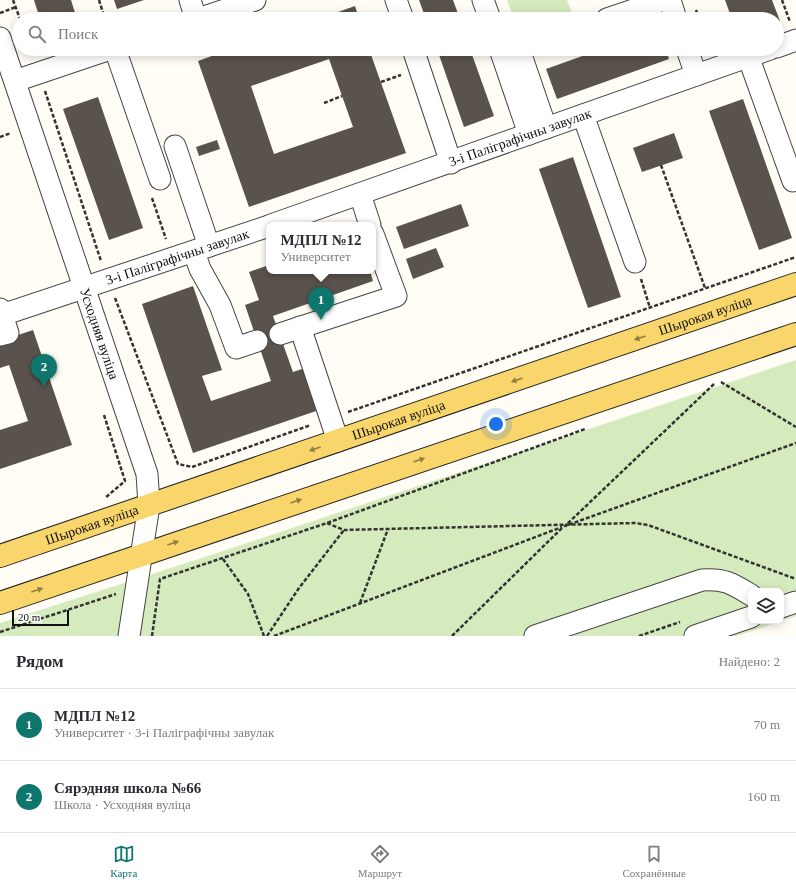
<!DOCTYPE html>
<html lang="ru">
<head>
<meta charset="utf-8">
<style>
  :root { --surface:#fff; --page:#f2f2f3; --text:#2b2b33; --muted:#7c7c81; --line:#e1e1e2; --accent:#0f766e }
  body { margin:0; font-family:Georgia,serif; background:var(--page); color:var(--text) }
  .controls { position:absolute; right:12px; bottom:12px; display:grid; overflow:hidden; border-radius:8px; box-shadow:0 2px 10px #0003 }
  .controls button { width:36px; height:36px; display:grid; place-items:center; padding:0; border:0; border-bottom:1px solid var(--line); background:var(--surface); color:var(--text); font:20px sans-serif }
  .scale { position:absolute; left:12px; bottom:10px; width:57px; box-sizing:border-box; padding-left:4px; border:2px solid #111; border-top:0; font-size:11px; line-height:14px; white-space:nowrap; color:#111; -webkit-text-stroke:3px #fff; paint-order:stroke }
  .you { position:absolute; left:496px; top:424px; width:14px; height:14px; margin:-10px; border:3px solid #fff; border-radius:50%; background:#1a73e8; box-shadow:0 0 0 6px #1a73e833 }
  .badge { display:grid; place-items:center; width:26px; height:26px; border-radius:50%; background:var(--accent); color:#fff; font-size:13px; font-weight:700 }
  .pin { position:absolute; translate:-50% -33px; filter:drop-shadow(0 1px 2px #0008) }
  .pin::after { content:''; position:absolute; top:21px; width:14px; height:12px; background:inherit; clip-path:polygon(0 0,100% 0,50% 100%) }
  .popup { position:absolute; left:266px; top:222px; width:110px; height:52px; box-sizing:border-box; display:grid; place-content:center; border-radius:8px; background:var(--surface); filter:drop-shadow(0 1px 3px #0005); font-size:13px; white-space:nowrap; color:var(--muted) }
  .popup b { font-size:15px; color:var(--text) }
  .popup::after { content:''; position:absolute; left:50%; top:100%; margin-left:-8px; border:8px solid transparent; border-top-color:var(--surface) }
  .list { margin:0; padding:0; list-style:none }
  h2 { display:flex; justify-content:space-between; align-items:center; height:52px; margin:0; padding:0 16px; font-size:17px }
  h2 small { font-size:13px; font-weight:400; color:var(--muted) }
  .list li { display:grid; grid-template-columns:26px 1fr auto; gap:12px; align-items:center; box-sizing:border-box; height:72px; padding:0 16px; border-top:1px solid var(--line) }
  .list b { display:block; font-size:15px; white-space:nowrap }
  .list p { margin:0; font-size:13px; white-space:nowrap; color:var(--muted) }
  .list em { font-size:13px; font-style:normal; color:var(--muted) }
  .icon { flex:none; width:22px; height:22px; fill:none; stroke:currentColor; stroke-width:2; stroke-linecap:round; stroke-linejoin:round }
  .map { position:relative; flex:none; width:796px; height:636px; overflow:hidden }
  .search { position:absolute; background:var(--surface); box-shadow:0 2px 10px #0003; left:12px; right:12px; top:12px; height:44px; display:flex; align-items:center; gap:10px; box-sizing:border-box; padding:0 14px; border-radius:22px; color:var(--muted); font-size:15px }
  .sheet { height:196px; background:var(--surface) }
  nav { display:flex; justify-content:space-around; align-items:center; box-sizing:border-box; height:56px; border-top:1px solid var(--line); background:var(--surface); font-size:11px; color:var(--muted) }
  nav a { display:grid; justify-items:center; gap:2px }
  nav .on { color:var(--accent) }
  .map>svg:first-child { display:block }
  .green { fill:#d5ebbd }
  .building { fill:#5a524d; fill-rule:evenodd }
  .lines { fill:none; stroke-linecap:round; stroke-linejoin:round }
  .minor-casing { stroke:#444; stroke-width:23 }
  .major-casing { stroke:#222; stroke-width:24 }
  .path { stroke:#333; stroke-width:2.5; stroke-dasharray:4 2; stroke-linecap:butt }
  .minor { stroke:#fff; stroke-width:21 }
  .major { stroke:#f9d66b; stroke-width:22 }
  .oneway { fill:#917d42 }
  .labels { text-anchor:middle; stroke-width:4; stroke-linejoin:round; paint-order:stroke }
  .street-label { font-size:14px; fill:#111; stroke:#fff }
</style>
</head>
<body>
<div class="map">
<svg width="796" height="636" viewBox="0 0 796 636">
  <rect width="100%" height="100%" fill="#fffdf5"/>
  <g class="green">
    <path d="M507,0H567L573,15L563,19H514Z"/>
    <path d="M796,360V616L781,621V591H751V621H781L737,636H0V623L211,555Z"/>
  </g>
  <g class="building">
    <path d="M34,0H71L77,19H40Z"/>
    <path d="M114,0H144L117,9Z"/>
    <path d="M419,0H453L460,19H426Z"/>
    <path d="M725,0H772L780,21L777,22V19H732Z"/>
    <path d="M355,6L359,19H318Z"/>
    <path d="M231,49H369L406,153L249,207L198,61ZM329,59L353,127L274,154L251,86Z"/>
    <path d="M437,49H470L494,116L464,127Z"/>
    <path d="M602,49H666L669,59L557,99L546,69Z"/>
    <path d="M98,97L143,228L109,240L63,109Z"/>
    <path d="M743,99L792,238L759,250L709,111Z"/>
    <path d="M674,133L683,158L642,172L633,148Z"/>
    <path d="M217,140L220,149L199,156L196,147Z"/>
    <path d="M573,157L621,297L588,308L539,169Z"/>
    <path d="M461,204L469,226L404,249L396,227Z"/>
    <path d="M436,248L444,267L413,279L406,259Z"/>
    <path d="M269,265V271H370L373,281L273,316L293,372L308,367L322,409L193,453L142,304L193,286L222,370L202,376L211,401L271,381L245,305L259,300L249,272Z"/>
    <path d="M33,330L72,445L0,469V430L28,421L9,365L0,368V341Z"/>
  </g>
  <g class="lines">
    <g class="minor-casing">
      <g id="minor">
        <path d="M190,0L196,19"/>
        <path d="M396,0L403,19"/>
        <path d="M483,0L490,19"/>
        <path d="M670,0L676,19"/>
        <path d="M198,19L255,0"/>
        <path d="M607,19L663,0"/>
        <path id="s1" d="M0,38L147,474L149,505L129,636"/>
        <path d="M777,47L796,40"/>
        <path d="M115,49L160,179"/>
        <path d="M413,49L451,163"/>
        <path d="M500,49L529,134"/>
        <path d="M519,49L546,128"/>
        <path d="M687,49L696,75"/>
        <path d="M748,56L793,181"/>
        <path d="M15,81L110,49"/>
        <path d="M583,115L635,262"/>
        <path d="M175,146L209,246"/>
        <path d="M360,194L370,225"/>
        <path id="s2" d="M271,225L770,49"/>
        <path d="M194,252L200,269L220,305L236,348L257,341"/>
        <path id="s3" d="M0,309L2,315L269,226"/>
        <path d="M300,327L338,441"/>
        <path d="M280,334L396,296L373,234"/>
        <path d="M0,335L8,333L2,315"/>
        <path d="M781,607L796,602"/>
        <path d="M535,636L702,580C724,578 733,584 751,595"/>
        <path d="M695,636L751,617"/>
      </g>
    </g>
    <g class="major-casing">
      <g id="major">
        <path id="s4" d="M0,556L796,284"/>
        <path d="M0,603L796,334"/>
      </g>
    </g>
    <g class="path">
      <path d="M13,0L20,19"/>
      <path d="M99,0L105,19"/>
      <path d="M782,0L790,22"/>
      <path d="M696,10L699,19"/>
      <path d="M0,13L16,7"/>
      <path d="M381,82L401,75"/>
      <path d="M45,91L101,261"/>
      <path d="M324,103L342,96"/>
      <path d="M0,137L11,133"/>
      <path d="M661,165L705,288"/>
      <path d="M152,198L166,239"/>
      <path d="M641,279L650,308"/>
      <path d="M115,298L178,464L192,467L311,425"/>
      <path d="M721,382L796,427"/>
      <path d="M714,384L565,526L796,443"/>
      <path d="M348,412L796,257"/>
      <path d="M104,415L125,481L105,498"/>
      <path d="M327,523L344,530L635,523L648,525L796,579"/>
      <path d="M223,559L248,594L264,636"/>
      <path d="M360,603L388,529"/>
      <path d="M0,632L116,594"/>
      <path d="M152,636L160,579L327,523L585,429"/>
      <path d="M267,636L299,588L344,530"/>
      <path d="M274,636L562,527"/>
      <path d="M452,636L563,527"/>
      <path d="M639,636L680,622"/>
    </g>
    <use href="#minor" class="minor"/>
    <use href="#major" class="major"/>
  </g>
  <defs><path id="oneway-solid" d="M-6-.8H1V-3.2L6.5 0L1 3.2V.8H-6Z"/></defs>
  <g class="oneway">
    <use href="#oneway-solid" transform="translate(640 338) rotate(161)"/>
    <use href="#oneway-solid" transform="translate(517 380) rotate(161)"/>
    <use href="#oneway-solid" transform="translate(315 449) rotate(161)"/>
    <use href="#oneway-solid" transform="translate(419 460) rotate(-19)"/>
    <use href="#oneway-solid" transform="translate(296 501) rotate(-19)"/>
    <use href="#oneway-solid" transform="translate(173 543) rotate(-19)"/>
    <use href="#oneway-solid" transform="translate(37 590) rotate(-19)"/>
  </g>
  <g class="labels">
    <g class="street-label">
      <text dy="5" stroke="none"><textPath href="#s2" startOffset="264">3-і Паліграфічны завулак</textPath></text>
      <text dy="5" stroke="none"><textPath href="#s3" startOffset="191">3-і Паліграфічны завулак</textPath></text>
      <text dy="5" stroke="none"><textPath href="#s4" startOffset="745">Шырокая вуліца</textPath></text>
      <text dy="5" stroke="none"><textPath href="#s1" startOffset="312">Усходняя вуліца</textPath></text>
      <text dy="5" stroke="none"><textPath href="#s4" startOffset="421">Шырокая вуліца</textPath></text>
      <text dy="5" stroke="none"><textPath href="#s4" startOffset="97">Шырокая вуліца</textPath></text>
    </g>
  </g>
</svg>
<div class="controls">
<button><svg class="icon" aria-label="layers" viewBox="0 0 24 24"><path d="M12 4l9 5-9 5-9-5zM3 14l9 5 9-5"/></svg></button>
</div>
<div class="scale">20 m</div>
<div class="you"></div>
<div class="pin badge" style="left:321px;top:320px">1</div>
<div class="popup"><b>МДПЛ №12</b>Университет</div>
<div class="pin badge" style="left:44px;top:387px">2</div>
<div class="search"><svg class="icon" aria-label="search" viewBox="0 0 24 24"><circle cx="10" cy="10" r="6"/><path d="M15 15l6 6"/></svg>Поиск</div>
</div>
<section class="sheet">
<h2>Рядом<small>Найдено: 2</small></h2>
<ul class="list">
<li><span class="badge">1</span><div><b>МДПЛ №12</b><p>Университет · 3-і Паліграфічны завулак</p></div><em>70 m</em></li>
<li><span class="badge">2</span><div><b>Сярэдняя школа №66</b><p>Школа · Усходняя вуліца</p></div><em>160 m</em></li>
</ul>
</section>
<nav>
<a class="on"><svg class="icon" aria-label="map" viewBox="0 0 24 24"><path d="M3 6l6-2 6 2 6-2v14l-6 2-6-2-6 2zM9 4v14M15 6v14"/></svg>Карта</a>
<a><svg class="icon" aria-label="directions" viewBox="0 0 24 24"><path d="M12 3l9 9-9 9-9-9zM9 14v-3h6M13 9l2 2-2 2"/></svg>Маршрут</a>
<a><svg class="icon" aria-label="saved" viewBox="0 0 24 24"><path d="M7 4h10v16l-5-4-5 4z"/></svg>Сохранённые</a>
</nav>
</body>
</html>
